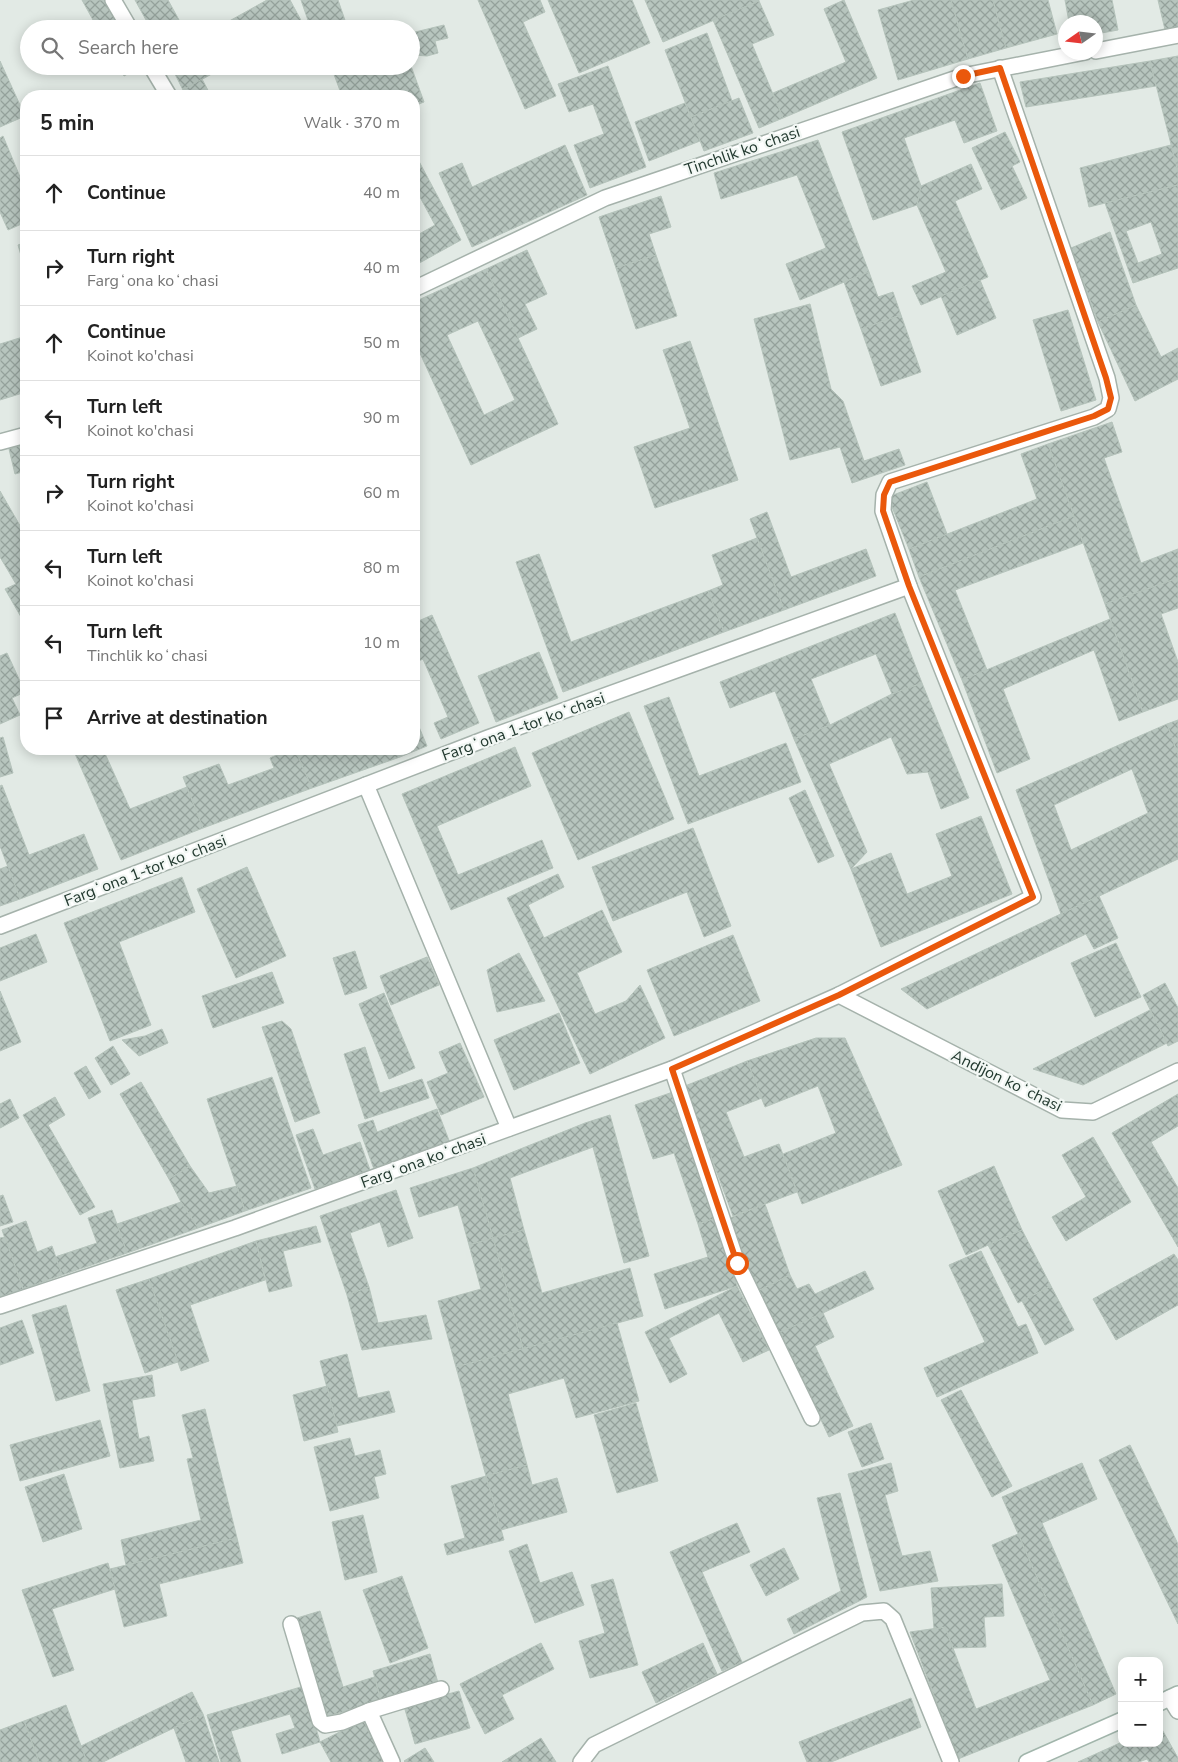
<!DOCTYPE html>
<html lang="en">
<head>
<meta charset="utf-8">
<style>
  :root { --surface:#fff; --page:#f6f6f6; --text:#222; --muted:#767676; --line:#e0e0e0 }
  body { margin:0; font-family:"Nunito Sans",sans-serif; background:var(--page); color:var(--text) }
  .controls { position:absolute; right:15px; bottom:15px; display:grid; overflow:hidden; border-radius:10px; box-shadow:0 2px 12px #0003 }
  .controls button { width:45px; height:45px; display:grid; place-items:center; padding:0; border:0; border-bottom:1px solid var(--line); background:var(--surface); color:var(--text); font:25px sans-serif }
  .compass { position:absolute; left:1058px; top:15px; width:45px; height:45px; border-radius:50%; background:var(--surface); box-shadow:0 2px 12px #0003; rotate:256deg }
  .stop { position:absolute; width:15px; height:15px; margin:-11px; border:4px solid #ea580c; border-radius:50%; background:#fff }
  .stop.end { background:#ea580c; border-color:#fff; box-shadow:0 1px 5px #0008 }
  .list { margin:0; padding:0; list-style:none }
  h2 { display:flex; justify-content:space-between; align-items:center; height:65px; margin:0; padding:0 20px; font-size:21px }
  h2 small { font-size:16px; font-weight:400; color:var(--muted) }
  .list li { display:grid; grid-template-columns:32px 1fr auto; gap:15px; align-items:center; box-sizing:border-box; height:75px; padding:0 20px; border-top:1px solid var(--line) }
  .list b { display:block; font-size:19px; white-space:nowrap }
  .list p { margin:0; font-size:16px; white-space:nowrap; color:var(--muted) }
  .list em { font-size:16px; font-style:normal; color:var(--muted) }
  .icon { flex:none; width:28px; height:28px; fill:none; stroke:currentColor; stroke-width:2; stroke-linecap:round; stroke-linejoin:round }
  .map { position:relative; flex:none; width:1178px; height:1762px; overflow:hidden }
  .search { position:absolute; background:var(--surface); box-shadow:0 2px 12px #0003; left:20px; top:20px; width:400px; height:55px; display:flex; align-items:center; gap:12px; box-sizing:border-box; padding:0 18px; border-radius:28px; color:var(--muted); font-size:19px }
  .panel { position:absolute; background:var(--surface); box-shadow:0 2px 12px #0003; left:20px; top:90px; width:400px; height:665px; border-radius:20px }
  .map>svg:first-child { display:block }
  .building { fill:url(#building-cross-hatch); stroke:#b5c3bb; fill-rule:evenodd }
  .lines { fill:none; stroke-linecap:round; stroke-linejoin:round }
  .lane-casing { stroke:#a5b2ab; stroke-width:18 }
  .street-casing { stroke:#a5b2ab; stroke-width:18 }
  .secondary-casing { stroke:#a1b5ab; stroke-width:18 }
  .lane { stroke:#fff; stroke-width:15 }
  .street { stroke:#fff; stroke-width:15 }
  .secondary { stroke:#fff; stroke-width:15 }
  .route { stroke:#ea580c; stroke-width:6 }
  .labels { text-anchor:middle; stroke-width:4.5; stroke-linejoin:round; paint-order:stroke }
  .street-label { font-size:16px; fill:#233a30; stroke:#f2f7f4 }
</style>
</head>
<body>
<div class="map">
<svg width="1178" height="1762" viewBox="0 0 1178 1762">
  <defs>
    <pattern id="building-cross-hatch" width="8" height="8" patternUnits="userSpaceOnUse" patternTransform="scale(1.25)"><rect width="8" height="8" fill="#b7c5be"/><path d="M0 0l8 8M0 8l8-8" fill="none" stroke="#94a19b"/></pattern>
  </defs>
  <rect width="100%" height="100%" fill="#e2eae5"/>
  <g class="building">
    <path d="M82,0H109L125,29H98Z"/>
    <path d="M135,0H168L184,29H151Z"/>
    <path d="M267,0H290L303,24L295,29H215Z"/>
    <path d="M301,0H338L348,29H311Z"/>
    <path d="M478,0H540L545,12L523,22L556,96L525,109Z"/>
    <path d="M548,0H632L650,43L579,73Z"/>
    <path d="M645,0H759V1L663,42Z"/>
    <path d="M844,0L877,78L783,118L773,93L846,62L824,9Z"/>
    <path d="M914,0H951L968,59L898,80L878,10Z"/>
    <path d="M951,0H993L1006,48L968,59Z"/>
    <path d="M993,0H1048L1057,34L1006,48Z"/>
    <path d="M1065,0H1112L1118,30L1096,34V22H1069Z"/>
    <path d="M1158,0H1178V31L1166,34Z"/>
    <path d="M759,1L774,35L752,44L783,118L759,128L713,20Z"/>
    <path d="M444,25L448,38L435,41L438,53L427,56L414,55L411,46V33Z"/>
    <path d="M707,33L732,101L691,117L665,50Z"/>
    <path d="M1178,56V172L1150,61Z"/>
    <path d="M0,61L25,116L0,127Z"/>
    <path d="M1150,61L1156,86L1026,107L1020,82Z"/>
    <path d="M119,66H142L124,76Z"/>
    <path d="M171,66H226L183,90Z"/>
    <path d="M340,66H411L424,102L414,106V96H342L332,69Z"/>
    <path d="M608,66L646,167L590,188L574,145L604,134L593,104L569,112L558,84Z"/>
    <path d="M202,79L211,96H187L183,90Z"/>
    <path d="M980,83L997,131L964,143L955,120L904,138L921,186L917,205L873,220L842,132Z"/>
    <path d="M739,98L753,133L704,151L691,117Z"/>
    <path d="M685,103L700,141L649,161L635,122Z"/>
    <path d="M1005,132L1020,162L1012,166L1027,198L1001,210L972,148Z"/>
    <path d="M3,136L23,184L26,183V222L8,230L0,212V138Z"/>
    <path d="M818,140L869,272L800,300L786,264L826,248L797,175L721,199L714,173Z"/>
    <path d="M565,145L587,195L472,247L439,173L462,163L472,187Z"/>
    <path d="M1171,145L1178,172V185L1089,207L1080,168Z"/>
    <path d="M414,152L461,240L414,266V237L435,225L414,186Z"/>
    <path d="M971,164L982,189L955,201L988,277L921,305L912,286L946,272L917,205L921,186Z"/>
    <path d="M1178,185V268L1133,283L1105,203ZM1151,222L1162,254L1138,263L1126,231Z"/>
    <path d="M661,196L671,227L649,234L656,255L616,268L599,217Z"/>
    <path d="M1110,232L1136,305L1098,322L1071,248Z"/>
    <path d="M26,242V273L18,245Z"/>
    <path d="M527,250L547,294L525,304L537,329L518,338L486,269Z"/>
    <path d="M656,255L677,316L636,329L616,268Z"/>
    <path d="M486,269L558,424L471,465L414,340V302ZM478,321L515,400L484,415L447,335Z"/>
    <path d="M869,272L878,297L893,292L901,315L861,329L844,282Z"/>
    <path d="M980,280L996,318L957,335L941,296Z"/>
    <path d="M810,304L831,389L843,401L864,461L899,449L905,465L852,483L840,447L790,460L754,319Z"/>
    <path d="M1136,305L1161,357L1178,348V379L1135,401L1098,322Z"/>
    <path d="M1068,310L1096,400L1061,411L1033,320Z"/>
    <path d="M901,315L921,372L881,386L861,329Z"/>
    <path d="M26,336V392L0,400V344Z"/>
    <path d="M690,341L738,480L655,508L634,447L690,428L663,350Z"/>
    <path d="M1112,422L1122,452L1104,458L1141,563L1178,549V578L1105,604L1048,444Z"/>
    <path d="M26,444V471L15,474L9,449Z"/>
    <path d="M1048,444L1074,516L919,577L909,549L1037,499L1021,454Z"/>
    <path d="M927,482L947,534L909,549L888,497Z"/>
    <path d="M0,491L26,536V614L21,617L5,589L16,584L0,557Z"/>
    <path d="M767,512L791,577L866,549L876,576L784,610L750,519Z"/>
    <path d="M1074,516L1083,543L955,590L987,670L962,680L919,577Z"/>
    <path d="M757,538L784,610L724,632L708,591L723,585L712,555Z"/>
    <path d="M539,554L571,642L708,591L724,632L563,692L516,562Z"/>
    <path d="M1178,578V608L1161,614L1178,662V699L1143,712L1105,604Z"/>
    <path d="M895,613L922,683L892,694L876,654L811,679L830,725L794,739L775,691L730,708L720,682Z"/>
    <path d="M432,615L479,723L441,739L434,723L448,717L423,659L414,663V623Z"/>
    <path d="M1110,619L1143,712L1119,721L1094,650L1003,689L1030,759L997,773L962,680Z"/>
    <path d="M539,652L558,698L496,722L478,676Z"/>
    <path d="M7,653L25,692L12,698L20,715L0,724V656Z"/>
    <path d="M922,683L969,798L941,809L928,772L907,774L891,737L829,764L867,852L851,869L794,739L830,725L892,694Z"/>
    <path d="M669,697L699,776L786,743L801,782L688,824L644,706Z"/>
    <path d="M629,712L674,819L578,860L532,753Z"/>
    <path d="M414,715L427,746L400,757L397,749H414Z"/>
    <path d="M1178,720V755L1167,724Z"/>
    <path d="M1167,724L1178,755V859L1061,914L1016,790ZM1132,769L1148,813L1071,850L1054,805Z"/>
    <path d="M3,737L13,773L0,777V738Z"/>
    <path d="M515,747L531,786L437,826L458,875L542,840L553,868L451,910L402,794Z"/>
    <path d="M73,749H103L130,809L187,787L203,828L121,860Z"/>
    <path d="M290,749H295L312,788L203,828L183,777L219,764L228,785L274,768L270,758Z"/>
    <path d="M295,749H397L400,757L312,788Z"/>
    <path d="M2,785L29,855L84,834L98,869L20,899L0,846V786Z"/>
    <path d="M805,790L834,856L818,863L789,798Z"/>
    <path d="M981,816L1012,894L881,947L851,869L891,853L907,894L952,876L936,834Z"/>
    <path d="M693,828L731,926L704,937L687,892L613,921L592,867Z"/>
    <path d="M8,866L20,899L0,906V869Z"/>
    <path d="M247,867L286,956L236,978L197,889Z"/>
    <path d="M558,874L564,887L528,905L544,938L602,910L622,952L577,973L595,1014L626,1001L640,985L665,1038L590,1074L507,898Z"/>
    <path d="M182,877L195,912L119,942L151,1025L110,1041L64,923Z"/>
    <path d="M1099,896L1118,938L1094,949L1086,934L927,1009L901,989Z"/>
    <path d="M36,934L47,962L0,981V948Z"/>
    <path d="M733,935L760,1001L674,1036L647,970Z"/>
    <path d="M1116,943L1141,997L1095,1017L1071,963Z"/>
    <path d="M355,951L367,988L345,995L333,958Z"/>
    <path d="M519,953L545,1001L497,1012L487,970Z"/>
    <path d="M427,957L439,985L391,1005L380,976Z"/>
    <path d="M272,972L284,1003L213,1028L202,996Z"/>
    <path d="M1165,983L1178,1008V1041L1168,1046L1143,995Z"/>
    <path d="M0,991L21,1042L0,1051Z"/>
    <path d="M384,993L415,1068L389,1079L359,1004Z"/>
    <path d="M1150,1010L1167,1043L1083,1085L1033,1069Z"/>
    <path d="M559,1013L580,1063L514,1090L494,1040Z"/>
    <path d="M282,1021L291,1029L320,1113L295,1122L262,1027Z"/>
    <path d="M162,1029L168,1043L139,1056L122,1040L145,1036Z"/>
    <path d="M816,1038H845L902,1165L802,1204L783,1154L836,1133L818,1086L765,1107L747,1061Z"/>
    <path d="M460,1043L484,1097L441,1115L427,1082L448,1073L439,1052Z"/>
    <path d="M113,1046L130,1074L111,1085L95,1058Z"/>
    <path d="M365,1047L380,1093L422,1079L429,1098L365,1119L344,1054Z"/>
    <path d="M747,1061L762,1098L726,1112L744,1157L779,1144L797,1192L733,1216L685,1086Z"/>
    <path d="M86,1066L101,1092L89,1099L74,1073Z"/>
    <path d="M272,1077L311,1188L245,1211L207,1099Z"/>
    <path d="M141,1082L190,1166L169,1179L120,1094Z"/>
    <path d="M673,1092L716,1218L698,1224L674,1153L653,1159L635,1105Z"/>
    <path d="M1178,1094V1126L1151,1142L1178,1188V1247L1112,1133Z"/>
    <path d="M55,1097L65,1115L48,1125L95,1207L80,1215L23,1115Z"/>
    <path d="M10,1099L19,1118L0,1128V1104Z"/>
    <path d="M437,1109L450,1143L375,1172L358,1125L373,1120L377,1132Z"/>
    <path d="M610,1115L649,1256L624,1263L593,1147L510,1178L524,1230L493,1238L473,1168L585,1123Z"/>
    <path d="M313,1129L323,1155L360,1142L370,1170L315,1189L296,1135Z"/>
    <path d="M1093,1137L1131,1202L1066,1241L1052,1217L1086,1197L1062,1155Z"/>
    <path d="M190,1166L209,1193L237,1186L245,1211L198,1228L181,1202L169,1179Z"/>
    <path d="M994,1166L1022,1230L966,1255L938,1191Z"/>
    <path d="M473,1168L493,1238L469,1245L458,1205L419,1217L410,1188Z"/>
    <path d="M396,1190L413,1238L388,1247L380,1222L350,1233L369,1287L347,1295L320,1216Z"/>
    <path d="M3,1195L13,1222L0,1226V1196Z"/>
    <path d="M181,1202L198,1228L127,1253L117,1224Z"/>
    <path d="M765,1204L790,1275L756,1292L730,1218Z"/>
    <path d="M112,1210L127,1253L62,1275L55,1257L97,1243L88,1218Z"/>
    <path d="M716,1218L737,1286L665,1309L654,1274L708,1257L698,1224Z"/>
    <path d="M26,1221L37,1252L52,1246L62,1275L23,1289L2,1230Z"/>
    <path d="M316,1226L321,1242L283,1251L292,1286L269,1292L256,1241Z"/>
    <path d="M524,1230L542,1293L630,1268L643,1316L523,1349L493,1238Z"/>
    <path d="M1022,1230L1051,1286L1018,1303L988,1245Z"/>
    <path d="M5,1237L23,1289L0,1297V1238Z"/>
    <path d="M493,1238L523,1349L456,1367L438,1301L481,1289L469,1245Z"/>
    <path d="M256,1241L265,1280L190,1305L209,1361L181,1371L149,1279Z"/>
    <path d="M981,1251L1018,1327L1026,1324L1038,1353L937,1397L924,1368L985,1342L949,1265Z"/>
    <path d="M1174,1254L1178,1260V1305L1116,1340L1093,1299Z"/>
    <path d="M865,1271L874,1289L776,1335L756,1292L790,1275L797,1289L809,1284L815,1294Z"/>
    <path d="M149,1279L178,1362L145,1373L116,1290Z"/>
    <path d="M737,1286L769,1350L743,1362L719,1313L669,1338L687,1374L670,1383L645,1332Z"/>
    <path d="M1051,1286L1074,1330L1045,1345L1022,1301Z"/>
    <path d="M369,1287L378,1323L426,1315L432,1339L362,1350L347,1295Z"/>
    <path d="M66,1305L90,1391L56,1401L32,1315Z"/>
    <path d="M823,1313L834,1337L815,1346L853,1426L829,1437L780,1332Z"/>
    <path d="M22,1320L34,1353L0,1365V1328Z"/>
    <path d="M617,1323L639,1401L576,1418L564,1378L508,1394L527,1465L486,1476L456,1367Z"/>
    <path d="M347,1354L358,1398L389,1391L395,1412L337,1426L320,1361Z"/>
    <path d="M152,1375L155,1396L132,1400L139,1439L149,1436L154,1461L120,1468L103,1384Z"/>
    <path d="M327,1386L338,1432L304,1441L293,1395Z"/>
    <path d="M961,1390L1012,1486L992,1497L941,1400Z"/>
    <path d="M636,1403L658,1481L617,1493L594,1415Z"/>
    <path d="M205,1409L237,1538L126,1565L121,1540L201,1520L187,1459L193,1458L182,1415Z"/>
    <path d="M100,1420L110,1456L20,1481L10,1445Z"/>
    <path d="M871,1423L884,1459L862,1467L848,1432Z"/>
    <path d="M350,1438L355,1456L380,1450L386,1474L374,1477L379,1498L330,1511L314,1447Z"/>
    <path d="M1130,1445L1178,1544V1624L1099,1460Z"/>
    <path d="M891,1463L898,1491L885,1495L902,1556L930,1551L938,1581L880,1591L848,1474Z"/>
    <path d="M1082,1463L1097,1499L1042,1523L1116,1694L1093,1705L1002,1497Z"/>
    <path d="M527,1465L532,1485L557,1478L567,1512L501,1530L486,1476Z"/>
    <path d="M64,1474L82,1529L43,1542L25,1487Z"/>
    <path d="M486,1476L504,1540L447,1555L444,1544L465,1538L451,1486Z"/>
    <path d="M840,1493L867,1597L794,1634L787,1619L841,1591L817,1498Z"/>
    <path d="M363,1515L377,1572L345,1580L332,1522Z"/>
    <path d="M737,1523L750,1552L702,1572L742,1662L722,1671L670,1552Z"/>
    <path d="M1018,1534L1093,1705L958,1759L910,1632L945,1627L976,1709L1050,1680L992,1545Z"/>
    <path d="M237,1538L243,1563L159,1584L167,1616L124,1627L110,1569Z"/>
    <path d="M527,1544L540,1583L572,1572L584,1605L535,1623L509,1551Z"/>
    <path d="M784,1548L799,1579L766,1596L750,1565Z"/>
    <path d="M108,1563L115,1589L52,1609L74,1670L53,1677L22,1590Z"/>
    <path d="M402,1576L428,1648L390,1663L363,1590Z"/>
    <path d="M613,1579L638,1665L590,1678L579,1641L605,1633L591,1585Z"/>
    <path d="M1002,1584L1004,1616L984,1617L986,1647L953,1648L945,1627L934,1629L931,1588Z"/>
    <path d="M320,1611L343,1687L374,1677L381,1700L326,1717L297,1618Z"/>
    <path d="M541,1643L554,1669L502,1695L514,1719L485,1734L460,1684Z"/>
    <path d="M703,1643L717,1674L656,1703L642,1672Z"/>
    <path d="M430,1654L438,1683L381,1700L373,1671Z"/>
    <path d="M304,1686L320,1742L282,1754L276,1734L295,1728L290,1714L231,1731L241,1762H221L207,1715Z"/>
    <path d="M459,1691L470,1728L415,1744L404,1706Z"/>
    <path d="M192,1692L203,1714L103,1762H87L81,1746Z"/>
    <path d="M911,1698L921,1727L831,1762H807L799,1742Z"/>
    <path d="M66,1705L87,1762H39L24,1721Z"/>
    <path d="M203,1714L219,1762H186L174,1728Z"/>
    <path d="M363,1720L384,1760L381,1762H331L320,1742Z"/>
    <path d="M24,1721L39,1762H0V1730Z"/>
    <path d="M1159,1724L1178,1758V1762H1149L1147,1759L1139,1762H1078L1122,1742V1743H1159Z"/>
    <path d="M541,1738L556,1762H502Z"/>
    <path d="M425,1748L434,1762H405L404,1761Z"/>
  </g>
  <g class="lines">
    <g class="lane-casing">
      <path id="lane" d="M291,1624L320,1721L325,1725L342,1722L369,1711L441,1689"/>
    </g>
    <g class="street-casing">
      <g id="street">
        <path d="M113,0L130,29"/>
        <path d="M1096,51L1178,35"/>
        <path d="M151,66L169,96"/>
        <path d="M414,289L605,198L963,76L1085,52"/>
        <path d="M0,442L26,435"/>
        <path d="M366,785L509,1128"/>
        <path d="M0,926L488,738L909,586"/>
        <path d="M839,995L1062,1110L1093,1112L1178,1071"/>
        <path d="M672,1069L737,1263L812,1418"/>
        <path d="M0,1306L235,1228L672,1069L839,995L1033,897L909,586L883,511L884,495L890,482L1094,417L1108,409L1111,398L1107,378L1000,68"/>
        <path d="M1170,1698L1178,1711"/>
        <path d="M369,1711L392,1762"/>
        <path d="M581,1762L594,1745L862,1613L884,1611L893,1619L951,1762"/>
      </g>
    </g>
    <g class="secondary-casing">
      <g id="secondary">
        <path d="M1159,1703L1178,1694"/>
        <path d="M1027,1762L1122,1720"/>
      </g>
    </g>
    <use href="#lane" class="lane"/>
    <use href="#street" class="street"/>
    <use href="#secondary" class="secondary"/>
  </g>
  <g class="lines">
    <path class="route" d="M737,1263L672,1069L839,995L1033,897L909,586L883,511L884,495L890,482L1094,416L1108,409L1111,398L1106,378L1000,68L963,76"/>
  </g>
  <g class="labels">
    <g class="street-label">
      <text transform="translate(742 150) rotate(-19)" y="6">Tinchlik koʻchasi</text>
      <text transform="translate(523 726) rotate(-20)" y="6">Fargʻona 1-tor koʻchasi</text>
      <text transform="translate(145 870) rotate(-21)" y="6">Fargʻona 1-tor koʻchasi</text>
      <text transform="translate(1007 1080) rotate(26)" y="6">Andijon koʻchasi</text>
      <text transform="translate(423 1160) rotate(-20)" y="6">Fargʻona koʻchasi</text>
    </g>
  </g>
</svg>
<div class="controls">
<button>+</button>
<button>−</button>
</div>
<svg class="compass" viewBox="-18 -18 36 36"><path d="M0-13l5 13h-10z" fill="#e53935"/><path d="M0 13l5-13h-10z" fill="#767676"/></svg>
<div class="stop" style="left:737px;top:1263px"></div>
<div class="stop end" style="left:963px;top:76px"></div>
<div class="search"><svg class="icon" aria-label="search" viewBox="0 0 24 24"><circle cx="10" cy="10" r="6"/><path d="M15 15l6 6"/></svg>Search here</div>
<section class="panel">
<h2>5 min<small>Walk · 370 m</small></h2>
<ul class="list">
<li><svg class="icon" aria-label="ahead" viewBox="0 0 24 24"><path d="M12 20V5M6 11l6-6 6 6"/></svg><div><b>Continue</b></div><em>40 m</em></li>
<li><svg class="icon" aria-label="right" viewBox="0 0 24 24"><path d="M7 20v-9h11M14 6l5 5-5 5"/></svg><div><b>Turn right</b><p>Fargʻona koʻchasi</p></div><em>40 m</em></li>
<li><svg class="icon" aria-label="ahead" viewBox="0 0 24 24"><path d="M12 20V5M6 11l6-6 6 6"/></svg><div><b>Continue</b><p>Koinot ko'chasi</p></div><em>50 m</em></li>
<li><svg class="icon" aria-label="left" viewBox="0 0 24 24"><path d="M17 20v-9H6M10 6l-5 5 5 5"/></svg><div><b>Turn left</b><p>Koinot ko'chasi</p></div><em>90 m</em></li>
<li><svg class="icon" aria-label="right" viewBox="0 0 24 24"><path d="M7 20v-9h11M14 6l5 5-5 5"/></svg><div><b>Turn right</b><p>Koinot ko'chasi</p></div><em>60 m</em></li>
<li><svg class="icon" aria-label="left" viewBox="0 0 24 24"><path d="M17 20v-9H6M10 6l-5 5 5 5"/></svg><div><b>Turn left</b><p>Koinot ko'chasi</p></div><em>80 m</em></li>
<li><svg class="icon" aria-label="left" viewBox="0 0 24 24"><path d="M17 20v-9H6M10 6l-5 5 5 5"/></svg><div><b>Turn left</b><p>Tinchlik koʻchasi</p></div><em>10 m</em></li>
<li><svg class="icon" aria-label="arrive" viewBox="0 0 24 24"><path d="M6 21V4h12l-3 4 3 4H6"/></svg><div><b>Arrive at destination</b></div></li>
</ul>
</section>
</div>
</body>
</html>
